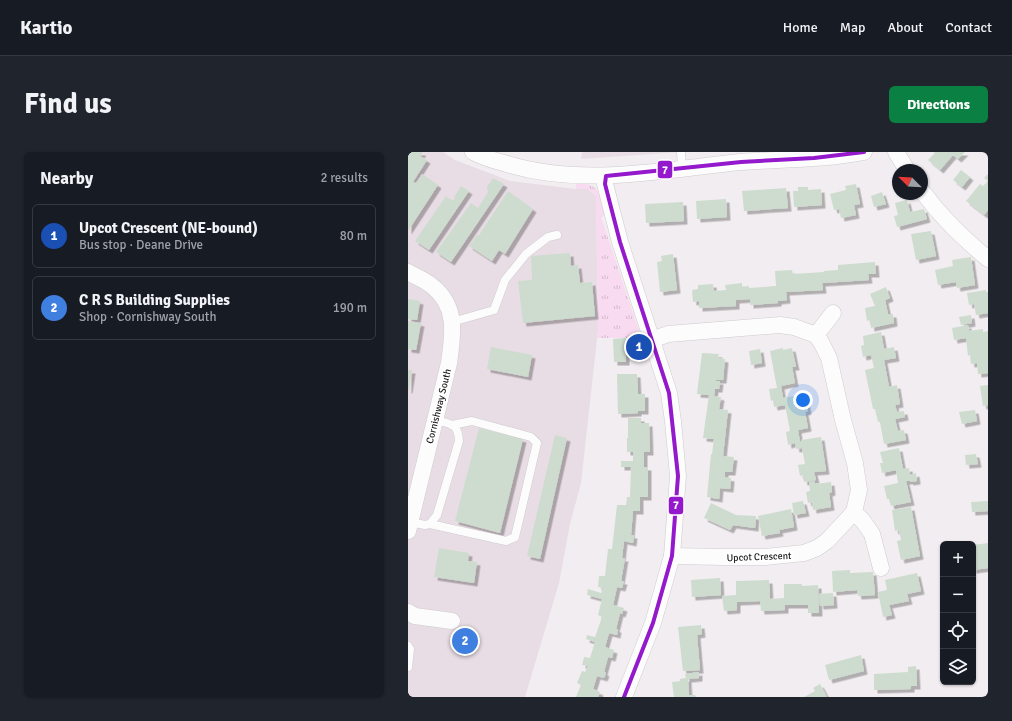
<!DOCTYPE html>
<html lang="en">
<head>
<meta charset="utf-8">
<style>
  :root { --surface:#171b24; --page:#20242c; --text:#f1f3f6; --muted:#9ea1a6; --line:#363941; --accent:#0b8043 }
  body { margin:0; font-family:Signika,sans-serif; background:var(--page); color:var(--text) }
  .controls { position:absolute; right:12px; bottom:12px; display:grid; overflow:hidden; border-radius:6px; box-shadow:0 1px 3px #0004 }
  .controls button { width:36px; height:36px; display:grid; place-items:center; padding:0; border:0; border-bottom:1px solid var(--line); background:var(--surface); color:var(--text); font:20px sans-serif }
  .compass { position:absolute; left:484px; top:12px; width:36px; height:36px; border-radius:50%; background:var(--surface); box-shadow:0 1px 3px #0004; rotate:294deg }
  .you { position:absolute; left:395px; top:248px; width:14px; height:14px; margin:-10px; border:3px solid #fff; border-radius:50%; background:#1a73e8; box-shadow:0 0 0 6px #1a73e833 }
  .badge { display:grid; place-items:center; width:26px; height:26px; border-radius:50%; background:var(--accent); color:#fff; font-size:13px; font-weight:700 }
  .pin { position:absolute; translate:-50% -50%; border:2px solid #fff; box-shadow:0 1px 4px #0006 }
  .list { margin:0; padding:0; list-style:none }
  h2 { display:flex; justify-content:space-between; align-items:center; height:52px; margin:0; padding:0 16px; font-size:17px }
  h2 small { font-size:13px; font-weight:400; color:var(--muted) }
  .list li { display:grid; grid-template-columns:26px 1fr auto; gap:12px; align-items:center; box-sizing:border-box; height:64px; margin:0 8px 8px; padding:0 8px; border:1px solid var(--line); border-radius:6px }
  .list b { display:block; font-size:15px; white-space:nowrap }
  .list p { margin:0; font-size:13px; white-space:nowrap; color:var(--muted) }
  .list em { font-size:13px; font-style:normal; color:var(--muted) }
  .icon { flex:none; width:22px; height:22px; fill:none; stroke:currentColor; stroke-width:2; stroke-linecap:round; stroke-linejoin:round }
  .map { position:relative; flex:none; width:580px; height:545px; overflow:hidden; border-radius:6px }
  header { display:flex; align-items:center; gap:24px; box-sizing:border-box; height:56px; padding:0 20px; background:var(--surface); border-bottom:1px solid var(--line) }
  header strong { font-size:19px }
  nav { display:flex; gap:22px; margin-inline-start:auto; font-size:14px }
  .intro { display:flex; align-items:center; justify-content:space-between; box-sizing:border-box; height:96px; padding:0 24px }
  h1 { margin:0; font-size:28px }
  .button { padding:10px 18px; border-radius:6px; background:var(--accent); color:#fff; font-size:14px; font-weight:700 }
  main { display:flex; gap:24px; padding:0 24px }
  aside { flex:1; background:var(--surface); border-radius:6px; box-shadow:0 1px 3px #0004 }
  .map>svg:first-child { display:block }
  .built { fill:#e8dde4 }
  .grass { fill:url(#grass-tufts) }
  .building { fill:#cedcd0; filter:url(#shadow) }
  .lines { fill:none; stroke-linecap:round; stroke-linejoin:round }
  .lane-casing { stroke:#cecbcd; stroke-width:9 }
  .street-casing { stroke:#cecbcd; stroke-width:17 }
  .lane { stroke:#fdfcfd; stroke-width:8 }
  .street { stroke:#fdfcfd; stroke-width:16 }
  .bus-1-casing { stroke:#fff; stroke-width:7 }
  .bus-1 { stroke:#9419cc; stroke-width:4 }
  .labels { text-anchor:middle; stroke-width:4; stroke-linejoin:round; paint-order:stroke }
  .street-label { font-size:10px; fill:#1f1c1e; stroke:#fff }
  .line-badge { stroke:#fff; stroke-width:1.5 }
  .badge-label { font-size:11px; text-anchor:middle; font-weight:bold; fill:#fff }
</style>
</head>
<body>
<header>
<strong>Kartio</strong>
<nav><a>Home</a><a>Map</a><a>About</a><a>Contact</a></nav>
</header>
<div class="intro"><h1>Find us</h1><a class="button">Directions</a></div>
<main>
<aside>
<h2>Nearby<small>2 results</small></h2>
<ul class="list">
<li><span class="badge" style="background:#1a4fb4">1</span><div><b>Upcot Crescent (NE-bound)</b><p>Bus stop · Deane Drive</p></div><em>80 m</em></li>
<li><span class="badge" style="background:#3f7fe0">2</span><div><b>C R S Building Supplies</b><p>Shop · Cornishway South</p></div><em>190 m</em></li>
</ul>
</aside>
<div class="map">
<svg width="580" height="545" viewBox="0 0 580 545">
  <defs>
    <pattern id="grass-tufts" width="24" height="20" patternUnits="userSpaceOnUse"><rect width="24" height="20" fill="#f8dbf0"/><path d="M3 7l-1-3M5 7V3M7 7l1-3M15 17l-1-3M17 17v-4M19 17l1-3" fill="none" stroke="#d4bbcd"/></pattern>
    <filter id="shadow"><feDropShadow dx="3.5" dy="3.5" stdDeviation="0" flood-color="#0004"/></filter>
  </defs>
  <rect width="100%" height="100%" fill="#f2edf0"/>
  <g class="built">
    <path d="M0,0H35L47,8L102,29L168,37L172,36L180,37L188,44L190,178L173,331L162,372L151,431L117,545H0Z"/>
    <path d="M174,0H274L173,7Z"/>
  </g>
  <path class="grass" d="M168,32C192,30 192,44 198,62L193,65L232,182L228,186H189L190,178L188,44C182,38 177,34 168,37Z"/>
  <g class="building">
    <path d="M0,0H15L12,4L19,8L5,30L8,31L14,22L30,33L0,79Z"/>
    <path d="M525,0H557L550,7L545,3L532,18L520,8L527,1Z"/>
    <path d="M553,18L562,25L554,35L545,28Z"/>
    <path d="M580,22V58L576,63L558,49L572,32L575,34L580,29L576,26Z"/>
    <path d="M85,26L96,32L43,110L28,100L63,51L70,56L80,40L79,35Z"/>
    <path d="M448,32L452,52L446,53L448,63L433,66L431,57L426,58L422,42L438,38L437,34Z"/>
    <path d="M53,34L61,39L21,98L7,89L38,44L45,49L47,46L46,45Z"/>
    <path d="M390,35H400V38L413,37L414,53L386,55L385,39H390Z"/>
    <path d="M378,36L380,56L336,59L334,39Z"/>
    <path d="M100,39L125,57L97,102L91,98L84,109L61,94L69,83H71Z"/>
    <path d="M474,40L478,52L466,55L463,44Z"/>
    <path d="M318,47L319,65L289,67L288,49Z"/>
    <path d="M499,48L502,60L516,57L519,67L489,75L486,64L490,63L487,51Z"/>
    <path d="M275,50L276,69L238,71L237,52Z"/>
    <path d="M523,79L528,104L508,108L503,82Z"/>
    <path d="M162,101L163,114L170,113L172,131L184,130L187,164L115,171L110,129L124,128L123,104Z"/>
    <path d="M265,102L269,138L252,140L249,110L254,109L253,104Z"/>
    <path d="M563,105L567,133L549,136L548,130L530,133L527,118L545,114L544,108Z"/>
    <path d="M467,110L468,122H460L461,128L414,131L415,138L378,140L379,148L370,149V151L342,153V147L328,148V154L291,156V149L285,150L284,138L290,137V133L305,132L306,139L318,138L317,133L334,131V135L341,134V136L368,134L367,119L384,118L385,122L416,120V119L430,118V113Z"/>
    <path d="M478,135L482,146L477,148L480,162H485L486,171L463,176L462,168L459,169L457,156L467,154L462,142Z"/>
    <path d="M578,138V140H580V161L568,163L566,152L561,153L559,141Z"/>
    <path d="M0,147L12,149L9,168L0,167Z"/>
    <path d="M563,163L564,171L553,173L551,165Z"/>
    <path d="M0,169L13,171L8,198L0,197Z"/>
    <path d="M560,173L561,179L575,177V180L580,179V221L570,222L569,211L563,212L562,203L560,204L558,186L546,188L544,176Z"/>
    <path d="M473,180L476,197L486,195L488,206L476,208L481,235L489,233L492,252L487,253L489,260L496,259L497,265L487,267L490,279L496,278L498,288L476,292L472,270H470L467,257H465L457,218L466,216L463,203L455,205L453,194L456,193L455,184Z"/>
    <path d="M218,186V210H206L205,187Z"/>
    <path d="M83,195L124,203L120,225L79,217Z"/>
    <path d="M375,196V198L384,196L388,215H384L387,231L373,234L375,246L397,242L400,259L397,260L400,276L390,278L392,290L394,289L393,288L413,285L418,319L406,320L408,328L396,330L395,323L392,324L390,313L397,312L394,296L388,297L387,291L380,293L378,280L382,279L377,253L366,255L365,248L363,249L361,237L369,236L362,199Z"/>
    <path d="M352,197L354,211L343,213L341,199Z"/>
    <path d="M294,201L311,202L310,206L317,207L315,228H308V229H312L311,237H307L306,244L313,245L311,257L320,258L315,304L326,305L324,320H317V325L323,326L322,337L312,336L311,347L299,345L303,302H304L306,287L295,286L301,243L289,242Z"/>
    <path d="M0,218H4L1,238H0Z"/>
    <path d="M209,222H229L230,242H237V259H230V261L210,262Z"/>
    <path d="M580,233V253L575,254L572,234Z"/>
    <path d="M567,258L569,269L554,272L551,260Z"/>
    <path d="M220,266H233V271H241L242,300H236V315H240V345H232V359H225L223,383H226L225,391L216,389L214,406H217L213,429H216L214,436L209,435L205,453L216,456L214,462L212,461L208,477H210L209,483L201,481L197,495L206,498L204,506L200,505L196,520L198,521L196,526L189,524L185,537L192,540L190,545H168L173,533L169,531L174,519L177,520L180,514L174,513L176,505L182,506L187,490L178,487L179,483L187,485L194,465L190,463L194,447L179,443L180,437L193,441L195,436L190,435L191,424H197L200,397H204L209,353H218L219,345H222L223,315H213V309H225V300H219V286H220Z"/>
    <path d="M71,276L115,287L92,381L47,369Z"/>
    <path d="M147,283L159,286L132,407L119,404Z"/>
    <path d="M491,296L495,317L501,316L502,323L508,321L509,329L502,330V329H498L503,350L483,354L481,347H479L476,334L490,331L488,318L474,321L472,311H475L472,300Z"/>
    <path d="M568,302L570,312L558,313L557,303Z"/>
    <path d="M406,329L407,332L423,330L424,340L421,341L423,355L405,358L404,350L400,351L398,340L402,339L401,330Z"/>
    <path d="M395,349L398,361L386,363L384,351Z"/>
    <path d="M580,349V359L564,360L563,350Z"/>
    <path d="M303,351L328,363L348,364L347,376L325,373L322,378L296,366Z"/>
    <path d="M503,355L512,404L493,408L489,389L493,388L491,378L487,379L484,358Z"/>
    <path d="M383,357L386,375L371,378L372,381L354,384L350,364Z"/>
    <path d="M580,391V416L565,418V393Z"/>
    <path d="M31,396L61,401L60,409L69,410L66,431L26,425Z"/>
    <path d="M442,418V421L465,420L467,443L450,444L449,438L425,440L424,419Z"/>
    <path d="M509,421L513,439L499,442L501,449L481,453L484,463L475,465L470,440L479,438L477,428Z"/>
    <path d="M312,426L313,443L284,445L283,428Z"/>
    <path d="M361,428L362,447L376,446V432H394V434L410,433L411,461H400V453H377V458L353,459L352,449L329,450V458L316,459L314,444L328,443V429Z"/>
    <path d="M425,441L426,453L412,454L411,442Z"/>
    <path d="M293,473L294,482L289,483L292,518L275,519L270,475Z"/>
    <path d="M453,503L456,519L421,528L417,513Z"/>
    <path d="M508,514L509,534H503V537L466,538V522L500,520V515Z"/>
    <path d="M291,520V526L280,527L281,543H287L288,545H266L264,530L272,529V527L278,526L277,522Z"/>
    <path d="M412,532L419,545H396L407,539L405,536Z"/>
  </g>
  <g class="lines">
    <g class="lane-casing">
      <g id="lane">
        <path d="M273,0L274,17"/>
        <path d="M44,170L86,158L97,128L118,102L140,85L149,83"/>
        <path d="M2,370L17,373L22,372L29,363L51,289C50,271 43,272 27,268"/>
        <path d="M22,372L98,389L107,385L129,291L123,285L64,269L44,273"/>
        <path d="M0,494L2,497L0,515"/>
      </g>
    </g>
    <g class="street-casing">
      <g id="street">
        <path d="M65,0C76,6 88,9 99,12C175,35 255,18 332,10C373,7 415,8 456,0"/>
        <path d="M488,0L499,18"/>
        <path d="M198,24L197,32L212,90L261,241L265,269L270,324L264,404L245,471L216,545"/>
        <path d="M514,39C534,66 554,85 580,107"/>
        <path d="M0,120C8,125 17,128 24,134C50,154 45,183 41,211L0,379"/>
        <path d="M408,183L425,161"/>
        <path d="M244,188L260,182L372,173L386,175L408,183L413,190L421,206L435,268L447,311L451,338L446,360L419,389L409,396L396,401L357,405H316L264,404"/>
        <path d="M446,360L455,369L464,382L473,416"/>
        <path d="M0,460L7,464L44,469"/>
      </g>
    </g>
    <use href="#lane" class="lane"/>
    <use href="#street" class="street"/>
    <g class="bus-1-casing">
      <path id="bus-1" d="M216,545L245,471L264,404L270,324L261,241L212,90L197,32L198,24L333,10L406,6L456,0"/>
    </g>
    <use href="#bus-1" class="bus-1"/>
  </g>
  <g class="labels">
    <g class="street-label">
      <text transform="translate(30 254) rotate(-76)" y="4">Cornishway South</text>
      <text transform="translate(351 404) rotate(-2)" y="4">Upcot Crescent</text>
    </g>
  </g>
  <g class="line-badge">
    <rect x="249" y="8" width="16" height="19" rx="4" fill="#9419cc"/>
    <rect x="260" y="344" width="16" height="19" rx="4" fill="#9419cc"/>
  </g>
  <g class="badge-label">
    <text x="257" y="22">7</text>
    <text x="268" y="357">7</text>
  </g>
</svg>
<div class="controls">
<button>+</button>
<button>−</button>
<button><svg class="icon" aria-label="locate" viewBox="0 0 24 24"><circle cx="12" cy="12" r="6"/><path d="M12 2v4M12 18v4M2 12h4M18 12h4"/></svg></button>
<button><svg class="icon" aria-label="layers" viewBox="0 0 24 24"><path d="M12 4l9 5-9 5-9-5zM3 14l9 5 9-5"/></svg></button>
</div>
<svg class="compass" viewBox="-18 -18 36 36"><path d="M0-13l5 13h-10z" fill="#e53935"/><path d="M0 13l5-13h-10z" fill="#9ea1a6"/></svg>
<div class="you"></div>
<div class="pin badge" style="left:231px;top:195px;background:#1a4fb4">1</div>
<div class="pin badge" style="left:57px;top:489px;background:#3f7fe0">2</div>
</div>
</main>
</body>
</html>
